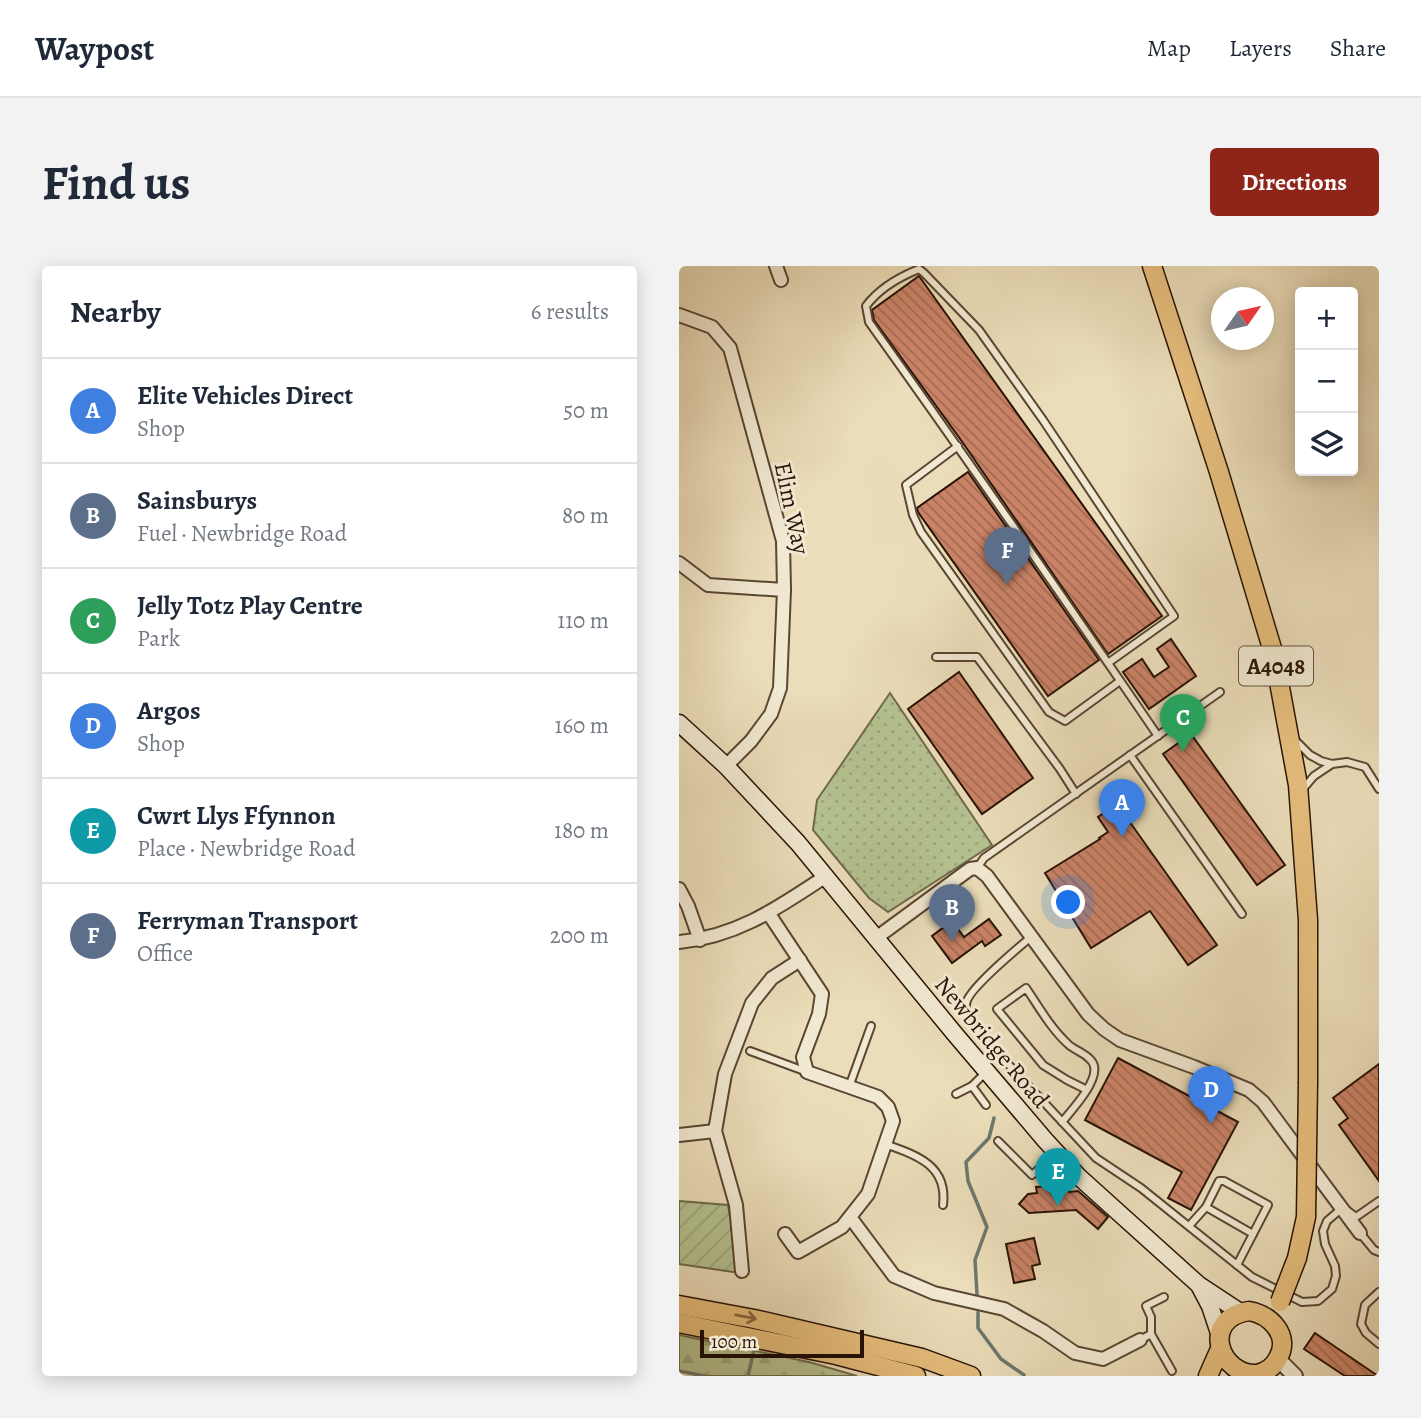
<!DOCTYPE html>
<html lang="en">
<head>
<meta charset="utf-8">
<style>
  :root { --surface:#fff; --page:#f2f2f3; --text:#1f2937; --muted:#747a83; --line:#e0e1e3; --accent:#8f2418 }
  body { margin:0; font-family:Alegreya,serif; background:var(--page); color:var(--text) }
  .controls { position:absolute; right:21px; top:21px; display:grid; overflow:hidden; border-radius:7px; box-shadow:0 4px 18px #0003 }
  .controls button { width:63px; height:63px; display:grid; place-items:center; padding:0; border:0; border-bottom:2px solid var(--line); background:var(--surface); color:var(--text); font:35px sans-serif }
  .compass { position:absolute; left:532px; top:21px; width:63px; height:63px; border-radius:50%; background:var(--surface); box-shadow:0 4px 18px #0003; rotate:56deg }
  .scale { position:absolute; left:21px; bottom:18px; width:164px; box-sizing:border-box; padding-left:7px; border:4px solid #281306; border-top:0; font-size:19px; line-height:24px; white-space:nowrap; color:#281306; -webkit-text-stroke:5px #f2e9d2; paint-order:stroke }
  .you { position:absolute; left:390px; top:637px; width:24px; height:24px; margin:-18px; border:5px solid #fff; border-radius:50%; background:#1a73e8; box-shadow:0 0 0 10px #1a73e833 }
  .badge { display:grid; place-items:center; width:46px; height:46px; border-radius:50%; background:var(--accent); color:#fff; font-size:23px; font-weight:700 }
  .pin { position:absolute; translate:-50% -58px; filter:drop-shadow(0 2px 4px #0008) }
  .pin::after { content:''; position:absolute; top:37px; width:24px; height:21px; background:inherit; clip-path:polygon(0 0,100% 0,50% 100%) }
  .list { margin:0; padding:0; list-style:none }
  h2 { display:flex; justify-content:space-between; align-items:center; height:91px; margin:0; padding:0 28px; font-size:30px }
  h2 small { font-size:23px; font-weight:400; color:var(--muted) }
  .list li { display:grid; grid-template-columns:46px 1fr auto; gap:21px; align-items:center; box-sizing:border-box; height:105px; padding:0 28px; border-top:2px solid var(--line) }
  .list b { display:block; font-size:26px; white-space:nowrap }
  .list p { margin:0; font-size:23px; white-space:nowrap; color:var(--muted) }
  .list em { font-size:23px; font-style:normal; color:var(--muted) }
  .icon { flex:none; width:38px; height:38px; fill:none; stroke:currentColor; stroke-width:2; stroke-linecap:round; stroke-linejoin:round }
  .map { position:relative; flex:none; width:700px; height:1110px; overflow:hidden; border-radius:7px }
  header { display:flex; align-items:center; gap:42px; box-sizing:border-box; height:98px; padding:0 35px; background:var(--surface); border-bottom:2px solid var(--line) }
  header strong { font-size:33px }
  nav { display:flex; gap:38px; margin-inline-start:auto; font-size:24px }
  .intro { display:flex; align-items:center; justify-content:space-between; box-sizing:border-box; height:168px; padding:0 42px }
  h1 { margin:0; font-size:49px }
  .button { padding:18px 32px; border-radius:7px; background:var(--accent); color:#fff; font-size:24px; font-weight:700 }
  main { display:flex; gap:42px; padding:0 42px }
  aside { flex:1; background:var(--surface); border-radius:7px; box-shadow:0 4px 18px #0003 }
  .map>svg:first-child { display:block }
  .grass { fill:url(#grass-dots); stroke:#6e6a4c; stroke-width:2 }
  .forest { fill:url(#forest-firs); stroke:#6e6a4c; stroke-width:2 }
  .garden { fill:url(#garden-furrows); stroke:#6e6a4c; stroke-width:2 }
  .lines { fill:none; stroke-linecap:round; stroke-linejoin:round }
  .stream { stroke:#6b786d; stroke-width:3.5 }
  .building { fill:url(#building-back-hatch); stroke:#281306; stroke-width:2 }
  .service-casing { stroke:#594633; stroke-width:10 }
  .minor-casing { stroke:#594633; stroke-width:16 }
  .tertiary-casing { stroke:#594633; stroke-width:18 }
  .secondary-casing { stroke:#281306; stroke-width:19 }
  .primary-casing { stroke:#281306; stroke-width:21 }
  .service { stroke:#f2e9d2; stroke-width:6 }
  .minor { stroke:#f2e9d2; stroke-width:12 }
  .tertiary { stroke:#f2e9d2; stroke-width:14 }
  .secondary { stroke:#f2e9d2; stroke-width:16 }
  .primary { stroke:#e6be7c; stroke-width:18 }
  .primary-bridge-casing { stroke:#281306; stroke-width:21; stroke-linecap:butt }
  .primary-bridge { stroke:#e6be7c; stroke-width:18 }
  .oneway { stroke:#876841 }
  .labels { text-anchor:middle; stroke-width:6; stroke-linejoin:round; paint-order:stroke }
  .shield { fill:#f2e9d2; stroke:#655343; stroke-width:2 }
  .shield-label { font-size:23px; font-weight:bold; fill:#281306 }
  .street-label { font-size:24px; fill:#281306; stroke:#f2e9d2 }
</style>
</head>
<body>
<header>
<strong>Waypost</strong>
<nav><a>Map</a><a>Layers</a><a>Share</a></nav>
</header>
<div class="intro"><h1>Find us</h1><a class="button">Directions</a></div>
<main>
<aside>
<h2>Nearby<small>6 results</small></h2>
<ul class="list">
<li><span class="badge" style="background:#3f7fe0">A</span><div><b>Elite Vehicles Direct</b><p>Shop</p></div><em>50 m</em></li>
<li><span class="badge" style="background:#5c6f8a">B</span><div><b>Sainsburys</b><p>Fuel · Newbridge Road</p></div><em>80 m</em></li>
<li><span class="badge" style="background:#2e9e5b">C</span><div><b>Jelly Totz Play Centre</b><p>Park</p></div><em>110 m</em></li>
<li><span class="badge" style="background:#3f7fe0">D</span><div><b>Argos</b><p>Shop</p></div><em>160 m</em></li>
<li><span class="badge" style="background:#0f9aa8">E</span><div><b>Cwrt Llys Ffynnon</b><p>Place · Newbridge Road</p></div><em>180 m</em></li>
<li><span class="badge" style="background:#5c6f8a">F</span><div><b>Ferryman Transport</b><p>Office</p></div><em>200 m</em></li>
</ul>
</aside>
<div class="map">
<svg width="700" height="1110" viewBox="0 0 700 1110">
  <defs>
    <pattern id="grass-dots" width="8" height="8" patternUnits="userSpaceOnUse" patternTransform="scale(1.75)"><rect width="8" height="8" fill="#b5c291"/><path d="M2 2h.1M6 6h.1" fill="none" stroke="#9ca67c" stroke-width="1.8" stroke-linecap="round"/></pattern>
    <pattern id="forest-firs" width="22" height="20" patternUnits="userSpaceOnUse" patternTransform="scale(1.75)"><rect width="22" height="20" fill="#b5c291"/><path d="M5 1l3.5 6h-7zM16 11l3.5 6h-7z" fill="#9ca67c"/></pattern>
    <pattern id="garden-furrows" width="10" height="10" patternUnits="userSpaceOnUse" patternTransform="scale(1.75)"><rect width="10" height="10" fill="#b5c291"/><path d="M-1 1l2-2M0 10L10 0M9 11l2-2" fill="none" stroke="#9ca67c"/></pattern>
    <pattern id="building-back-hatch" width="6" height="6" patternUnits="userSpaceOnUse" patternTransform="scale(1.75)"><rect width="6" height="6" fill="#ca8367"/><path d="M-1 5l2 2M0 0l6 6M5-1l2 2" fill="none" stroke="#a46a53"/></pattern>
  </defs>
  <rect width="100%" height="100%" fill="#ebddb9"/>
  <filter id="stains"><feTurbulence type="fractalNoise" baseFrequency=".00286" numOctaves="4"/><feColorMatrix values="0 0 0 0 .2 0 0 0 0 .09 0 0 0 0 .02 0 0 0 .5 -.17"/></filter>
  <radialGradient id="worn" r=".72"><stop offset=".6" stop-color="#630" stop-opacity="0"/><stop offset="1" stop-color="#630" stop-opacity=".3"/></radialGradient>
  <path class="grass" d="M211,427L313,579L209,646L190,632L134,564L138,534Z"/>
  <path class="forest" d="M0,1069L130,1096L178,1110H25L0,1105Z"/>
  <path class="garden" d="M0,935L49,939L61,1007L0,998Z"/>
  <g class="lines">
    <g class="stream">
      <path d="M298,1028L296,994L308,961L289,915L287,896L310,872L315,852"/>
      <path d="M299,1046V1062L322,1093L345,1109"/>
      <path d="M0,1105L25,1110"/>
      <path d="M69,1110L75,1084"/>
    </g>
  </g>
  <g class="building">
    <path d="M240,10L483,350L429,388L284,177L195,54L193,44Z"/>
    <path d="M289,206L420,394L369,430L239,246L238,242Z"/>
    <path d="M492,373L517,410L470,443L444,406L463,393L475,411L490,401L478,383Z"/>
    <path d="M280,406L354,512L303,548L229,443Z"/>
    <path d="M512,468L606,599L578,619L484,488Z"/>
    <path d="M438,538L538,679L509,699L471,645L412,682L366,607L421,573L420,572L429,566L419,551Z"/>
    <path d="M310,653L322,669L306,680L303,675L273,697L253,670L273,655L285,671Z"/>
    <path d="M439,792L559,856L512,944L489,932L503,906L406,854Z"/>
    <path d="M700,798V915L660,859L669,852L654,832Z"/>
    <path d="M389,919L390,926L399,925L429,951L419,963L397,944L350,947L340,938L349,928L358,927L357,921Z"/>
    <path d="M355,972L361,998L353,1000L356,1013L335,1017L327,978Z"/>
    <path d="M636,1067L699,1110H666L625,1083Z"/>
  </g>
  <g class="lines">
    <g class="service-casing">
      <g id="service">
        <path d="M279,180L227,219L234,249L242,266L370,446L386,455L441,415"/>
        <path d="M257,391H298L381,503L397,528"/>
        <path d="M429,397L495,350L364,154L300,64L245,7L240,3C220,11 199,24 187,40L190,56C288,193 384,331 479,470"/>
        <path d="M617,475L631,489L642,495L653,498L668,496L686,501L700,523"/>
        <path d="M451,489L563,648"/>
        <path d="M623,524L635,510L653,498"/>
        <path d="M298,602L305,592L541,426"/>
        <path d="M352,671C339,682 288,724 287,738C286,749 295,760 301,768L417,892L462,922L573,1011L623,1036L639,1035L653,1023L657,1010L656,1000L646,978L644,965L648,955L662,943H666L677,951L700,935"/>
        <path d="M71,785L128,806"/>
        <path d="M293,820L307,839"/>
        <path d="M170,821L192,760"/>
        <path d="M277,828L293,820L306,807"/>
        <path d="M383,856C393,844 419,816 415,800C413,790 397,785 390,779C372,763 360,741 347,722L318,743L364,799L388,814L408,824"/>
        <path d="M319,875L353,909L376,889"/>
        <path d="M206,878C237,889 269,899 264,939"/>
        <path d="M527,941L574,968"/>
        <path d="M510,960L527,941L540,915H545L589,939L558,999"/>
        <path d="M681,967L695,984L700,986"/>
        <path d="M700,1026L686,1039L682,1058L687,1067L700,1078"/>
        <path d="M472,1068V1051L467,1040L485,1031"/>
        <path d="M461,1074L472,1068L493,1105"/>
      </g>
    </g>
    <g class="minor-casing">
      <g id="minor">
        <path d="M97,0L102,14"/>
        <path d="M0,49L33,61L51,82L104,275L105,324L101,422L92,448L72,475L47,500"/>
        <path d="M0,297L29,319L105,324"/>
        <path d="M0,623L9,640L21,674"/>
        <path d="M90,648L143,728L140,748L124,791L128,806L199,831L209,841L214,855L189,928L163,961L119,986L106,968"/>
        <path d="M197,672L291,603L298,602L308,610L409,748L425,763L441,774L515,801L570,824L584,836L681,967"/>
        <path d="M0,676C58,671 100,641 147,610"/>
        <path d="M0,869L36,865"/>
        <path d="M171,951L215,1010L255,1027L325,1043L364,1065L396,1087L424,1093L461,1074"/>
        <path d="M63,1005L57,939L36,865L46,808L73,737L93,712L121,694"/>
      </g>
    </g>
    <g class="tertiary-casing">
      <path id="tertiary" d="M599,1093L616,1110"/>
    </g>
    <g class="secondary-casing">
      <g id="secondary">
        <path d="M0,457L47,500L119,577L275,767L366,874L399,910L520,1019L561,1046"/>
        <path d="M521,1021L531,1040L541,1070"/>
      </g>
    </g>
    <g class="primary-casing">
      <g id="primary">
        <path d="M473,0L540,206L595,389L619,519L629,654V816"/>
        <path d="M0,1039L75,1053L243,1092L292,1110"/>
        <path d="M570,1045C592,1049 612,1070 599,1092C595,1101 587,1106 578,1108C541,1110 520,1053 570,1045Z"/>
        <path d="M0,1057L157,1089L237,1110"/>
        <path d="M529,1110L541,1083"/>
      </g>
    </g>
    <use href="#service" class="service"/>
    <use href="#minor" class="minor"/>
    <use href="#tertiary" class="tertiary"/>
    <use href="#secondary" class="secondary"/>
    <use href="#primary" class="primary"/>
    <g class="primary-bridge-casing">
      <path id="primary-bridge" d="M601,1036L618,992L627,951L629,816"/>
    </g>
    <use href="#primary-bridge" class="primary-bridge"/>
  </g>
  <defs><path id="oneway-shaft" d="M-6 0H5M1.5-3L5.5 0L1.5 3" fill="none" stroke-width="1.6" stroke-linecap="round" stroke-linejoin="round" transform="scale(1.75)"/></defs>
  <use class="oneway" href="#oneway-shaft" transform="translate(67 1051) rotate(11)"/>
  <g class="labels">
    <rect class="shield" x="560" y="380.5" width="74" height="39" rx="5"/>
    <g class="shield-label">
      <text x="597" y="408">A4048</text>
    </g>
    <g class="street-label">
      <text transform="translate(113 242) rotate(78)" y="8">Elim Way</text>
      <text transform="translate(313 776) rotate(50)" y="8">Newbridge Road</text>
    </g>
  </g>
  <rect width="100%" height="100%" filter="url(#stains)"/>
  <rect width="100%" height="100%" fill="url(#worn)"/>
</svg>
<div class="controls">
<button>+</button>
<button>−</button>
<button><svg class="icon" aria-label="layers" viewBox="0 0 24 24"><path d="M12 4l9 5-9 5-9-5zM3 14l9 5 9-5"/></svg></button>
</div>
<svg class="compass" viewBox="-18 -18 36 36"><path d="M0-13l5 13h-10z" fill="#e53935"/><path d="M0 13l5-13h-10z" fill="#747a83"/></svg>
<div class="scale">100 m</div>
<div class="you"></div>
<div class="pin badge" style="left:443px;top:571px;background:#3f7fe0">A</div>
<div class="pin badge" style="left:273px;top:676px;background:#5c6f8a">B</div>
<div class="pin badge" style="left:504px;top:486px;background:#2e9e5b">C</div>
<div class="pin badge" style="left:532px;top:858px;background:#3f7fe0">D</div>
<div class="pin badge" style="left:379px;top:940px;background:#0f9aa8">E</div>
<div class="pin badge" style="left:328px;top:319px;background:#5c6f8a">F</div>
</div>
</main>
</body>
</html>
